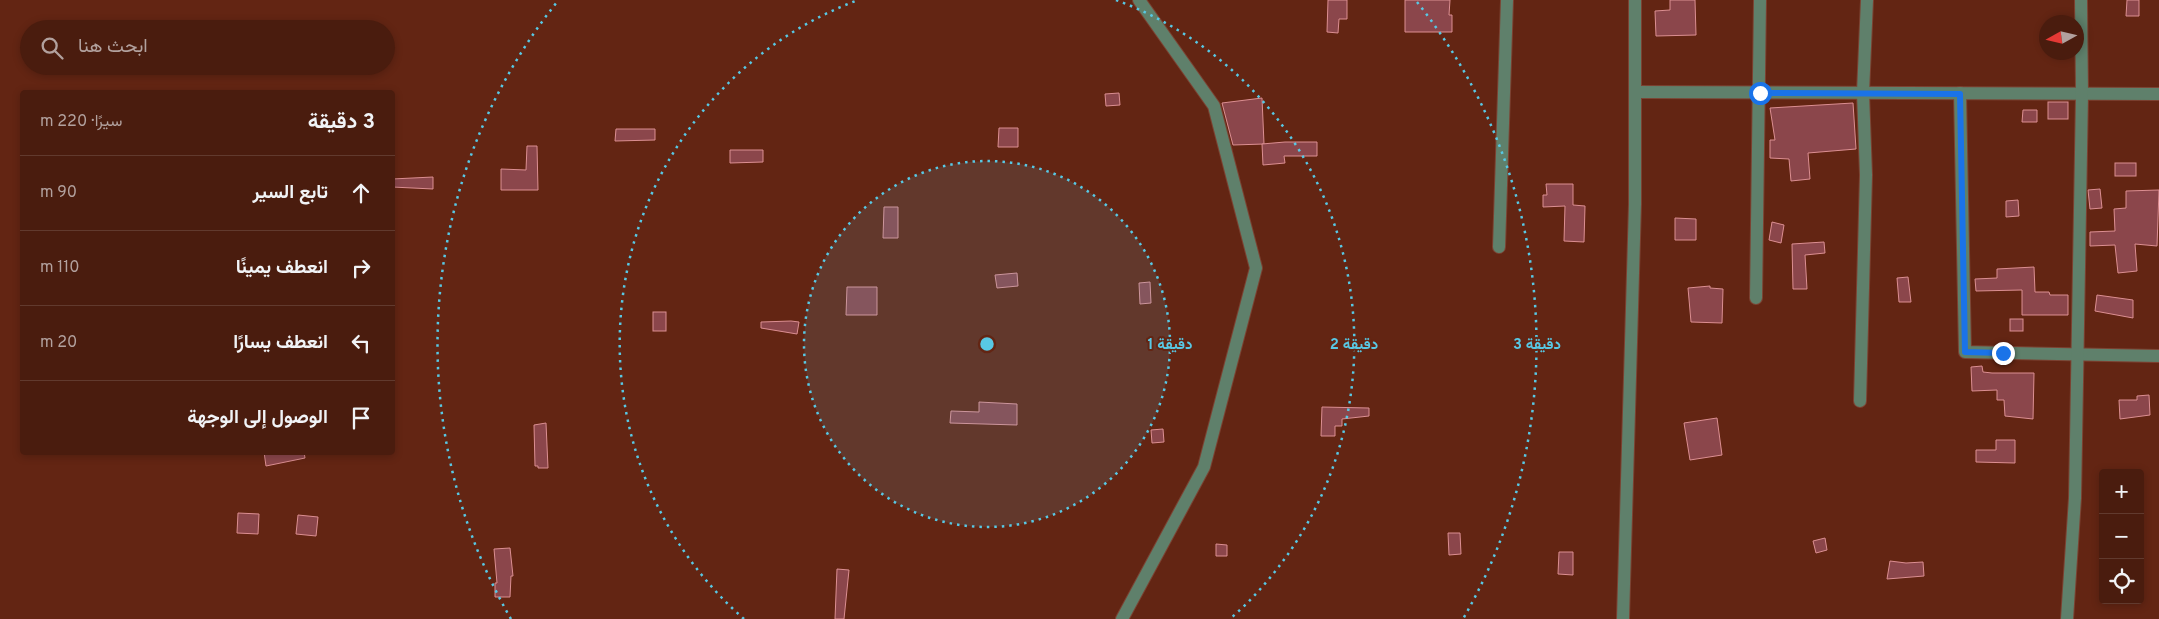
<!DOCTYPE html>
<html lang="ar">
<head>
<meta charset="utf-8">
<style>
  :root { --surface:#4a1c0e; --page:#512517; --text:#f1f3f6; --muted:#b2a19e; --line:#613a2e }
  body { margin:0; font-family:Overpass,Vazirmatn,sans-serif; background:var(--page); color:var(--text); direction:rtl }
  .controls { position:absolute; right:15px; bottom:15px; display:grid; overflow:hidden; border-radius:5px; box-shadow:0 2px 8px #0003 }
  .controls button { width:45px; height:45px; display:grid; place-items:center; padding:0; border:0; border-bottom:1px solid var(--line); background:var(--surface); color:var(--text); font:25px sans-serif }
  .compass { position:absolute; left:2039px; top:15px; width:45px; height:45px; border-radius:50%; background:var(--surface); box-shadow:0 2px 8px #0003; rotate:262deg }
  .stop { position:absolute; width:15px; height:15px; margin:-11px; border:4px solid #1a73e8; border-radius:50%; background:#fff }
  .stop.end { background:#1a73e8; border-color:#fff; box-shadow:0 1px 5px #0008 }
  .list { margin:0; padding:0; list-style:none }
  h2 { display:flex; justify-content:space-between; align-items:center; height:65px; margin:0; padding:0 20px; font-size:21px }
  h2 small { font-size:16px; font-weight:400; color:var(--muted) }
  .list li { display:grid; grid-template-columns:32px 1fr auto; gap:15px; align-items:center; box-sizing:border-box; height:75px; padding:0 20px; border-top:1px solid var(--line) }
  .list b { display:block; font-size:19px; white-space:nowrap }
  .list em { font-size:16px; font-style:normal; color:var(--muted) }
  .icon { flex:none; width:28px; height:28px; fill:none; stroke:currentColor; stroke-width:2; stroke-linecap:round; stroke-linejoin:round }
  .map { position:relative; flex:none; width:2159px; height:619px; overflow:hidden; direction:ltr }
  .search { position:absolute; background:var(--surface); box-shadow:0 2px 8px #0003; left:20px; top:20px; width:375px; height:55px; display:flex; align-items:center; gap:12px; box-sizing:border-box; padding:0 18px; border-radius:28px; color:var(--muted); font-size:19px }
  .panel { position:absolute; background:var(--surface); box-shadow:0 2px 8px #0003; left:20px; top:90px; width:375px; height:365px; border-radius:5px; direction:rtl }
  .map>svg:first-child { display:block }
  .building { fill:#8b464b; stroke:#dc8f92 }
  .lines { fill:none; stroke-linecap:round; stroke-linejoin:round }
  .minor-casing { stroke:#7c4232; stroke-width:14 }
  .minor { stroke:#5f806b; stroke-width:12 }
  .route { stroke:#1a73e8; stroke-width:6 }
  .ring { fill:none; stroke:#58c8e4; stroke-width:2.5; stroke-dasharray:2.5 5 }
  .centre { fill:#58c8e4; stroke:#632513; stroke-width:2.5 }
  .ring-label { font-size:15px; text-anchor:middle; font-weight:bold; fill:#58c8e4; stroke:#632513; stroke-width:4; stroke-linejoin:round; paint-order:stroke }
</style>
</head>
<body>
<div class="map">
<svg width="2159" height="619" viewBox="0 0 2159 619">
  <rect width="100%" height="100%" fill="#632513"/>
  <g class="building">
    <path d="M1328,0H1347V19H1339L1338,33L1327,32Z"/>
    <path d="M1405,0H1450L1449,15H1452V32H1405Z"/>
    <path d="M1670,0H1695L1696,35L1656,36L1655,11L1670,10Z"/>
    <path d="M2127,0H2139V16H2126Z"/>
    <path d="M1119,93L1120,105L1106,106L1105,94Z"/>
    <path d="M1262,98L1264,144L1233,145L1222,103Z"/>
    <rect x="2048" y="102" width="20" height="17"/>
    <path d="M1853,103L1856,149L1808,153L1810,179L1791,181L1789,159L1770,158V140H1775L1770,108Z"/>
    <path d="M2023,110H2037V122H2022Z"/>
    <path d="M999,128H1018V147H998Z"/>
    <path d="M616,129H655V140L615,141Z"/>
    <path d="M1285,142H1317V156H1284L1285,163L1263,165L1262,144Z"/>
    <path d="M527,146H537L538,190H501V169L526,170Z"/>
    <path d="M730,150H763V162L730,163Z"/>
    <rect x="2115" y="163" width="21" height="13"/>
    <path d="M433,177V189L392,187V179Z"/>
    <path d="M1546,184H1573V205L1585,206L1584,242L1564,241L1565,206L1543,207V195H1547Z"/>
    <path d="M2100,189L2102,208L2090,209L2088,190Z"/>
    <path d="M2159,190L2157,246L2135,244L2137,271L2118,273L2115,245L2090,246V232L2115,231L2114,209L2126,208V191Z"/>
    <path d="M2018,200L2019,216L2006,217V201Z"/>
    <path d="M884,207H898V238H883Z"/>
    <path d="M1675,218L1696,219V240H1675Z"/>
    <path d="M1772,222L1784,225L1781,243L1769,240Z"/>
    <path d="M1824,242L1825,253L1805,255L1807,289H1793L1792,244Z"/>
    <path d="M2034,267L2035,292H2049L2050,295H2068V315H2022V290L1976,291L1975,279L1997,278V269Z"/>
    <path d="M1017,273L1018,286L997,288L995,275Z"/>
    <path d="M1908,277L1911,302H1899L1897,278Z"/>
    <path d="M1150,282L1151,303L1140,304L1139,283Z"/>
    <path d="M1710,286V288L1723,289L1722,323L1691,322L1688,288Z"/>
    <path d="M847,287H877V315H846Z"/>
    <path d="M2097,295L2133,300V318L2095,311Z"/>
    <rect x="653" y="312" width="13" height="19"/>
    <rect x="2010" y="319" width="13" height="12"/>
    <path d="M791,321L799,322L797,334L761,328V322Z"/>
    <path d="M1982,366L1983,372L1992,373H2034L2033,419L2005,416L2004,400H1997V390L1972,391L1971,367Z"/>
    <path d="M2149,395L2150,415L2120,419L2119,400H2137V396Z"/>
    <path d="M979,402L1017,404V425L950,423L951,411L979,412Z"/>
    <path d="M1322,407L1369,408V416L1342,419V426H1335V436H1321Z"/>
    <path d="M1717,418L1722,455L1690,460L1684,423Z"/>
    <path d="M546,423L548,468H538V466H535L534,425Z"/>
    <path d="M1163,429L1164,442L1152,443L1151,430Z"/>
    <path d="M1996,440H2015V463L1976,462V450H1996Z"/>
    <path d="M264,452H304L305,458L266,466Z"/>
    <path d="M238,513L259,514L258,534L237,533Z"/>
    <path d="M298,515L318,517L316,536L296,534Z"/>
    <path d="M1448,533H1460L1461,554L1449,555Z"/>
    <path d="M1825,538L1827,550L1816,553L1813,541Z"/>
    <path d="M1216,544L1227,545V556H1216Z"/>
    <path d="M510,548L513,576H511L510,597H495V583H497L494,549Z"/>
    <path d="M1559,552H1573V575L1558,574Z"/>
    <path d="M1890,561L1906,563L1923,562L1924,576L1887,579Z"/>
    <path d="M837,569L849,570L844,619H835Z"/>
  </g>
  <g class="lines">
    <g class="minor-casing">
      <g id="minor">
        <path d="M1635,92L2159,94"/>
        <path d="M1960,93L1965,352L2159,356"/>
        <path d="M1499,247L1507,0"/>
        <path d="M1756,298L1760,0"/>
        <path d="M1860,401L1866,175L1863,93L1867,0"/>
        <path d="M1122,619L1204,467L1256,268L1214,106L1139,0"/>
        <path d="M1623,619L1635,204V0"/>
        <path d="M2067,619L2075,498L2082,94L2081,0"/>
      </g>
    </g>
    <use href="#minor" class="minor"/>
  </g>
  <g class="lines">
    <path class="route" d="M1760,93L1960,94L1965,352L2003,353"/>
  </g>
  <circle cx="987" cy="344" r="183" fill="#58c8e4" fill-opacity=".12"/>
  <g class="ring">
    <circle cx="987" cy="344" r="183"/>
    <path d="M744 619A367 367 0 0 1 858 0M1116 0A367 367 0 0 1 1230 619"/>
    <path d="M511 619A550 550 0 0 1 557 2M1417 2A550 550 0 0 1 1463 619"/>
  </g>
  <circle cx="987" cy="344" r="8" class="centre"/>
  <g class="ring-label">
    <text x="1170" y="349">1 دقيقة</text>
    <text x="1354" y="349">2 دقيقة</text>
    <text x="1537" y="349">3 دقيقة</text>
  </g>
</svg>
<div class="controls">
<button>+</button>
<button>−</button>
<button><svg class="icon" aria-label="locate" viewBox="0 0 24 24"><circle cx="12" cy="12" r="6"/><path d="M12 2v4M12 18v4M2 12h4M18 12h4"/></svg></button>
</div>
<svg class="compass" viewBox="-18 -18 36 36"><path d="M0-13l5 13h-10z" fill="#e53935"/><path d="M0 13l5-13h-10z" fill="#b2a19e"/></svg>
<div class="stop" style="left:1760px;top:93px"></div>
<div class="stop end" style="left:2003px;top:353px"></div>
<div class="search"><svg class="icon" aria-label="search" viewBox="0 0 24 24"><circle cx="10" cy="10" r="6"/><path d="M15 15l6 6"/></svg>ابحث هنا</div>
<section class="panel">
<h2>3 دقيقة<small>سيرًا · 220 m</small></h2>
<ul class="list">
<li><svg class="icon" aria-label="ahead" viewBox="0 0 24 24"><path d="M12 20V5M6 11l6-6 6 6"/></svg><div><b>تابع السير</b></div><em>90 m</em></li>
<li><svg class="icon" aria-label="right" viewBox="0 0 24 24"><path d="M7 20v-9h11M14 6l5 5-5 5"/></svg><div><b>انعطف يمينًا</b></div><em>110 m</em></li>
<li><svg class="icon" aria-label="left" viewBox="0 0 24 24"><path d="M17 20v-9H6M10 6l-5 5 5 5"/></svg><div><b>انعطف يسارًا</b></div><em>20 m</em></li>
<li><svg class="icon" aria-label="arrive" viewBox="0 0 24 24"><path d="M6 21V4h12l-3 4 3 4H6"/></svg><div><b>الوصول إلى الوجهة</b></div></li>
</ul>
</section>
</div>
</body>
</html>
